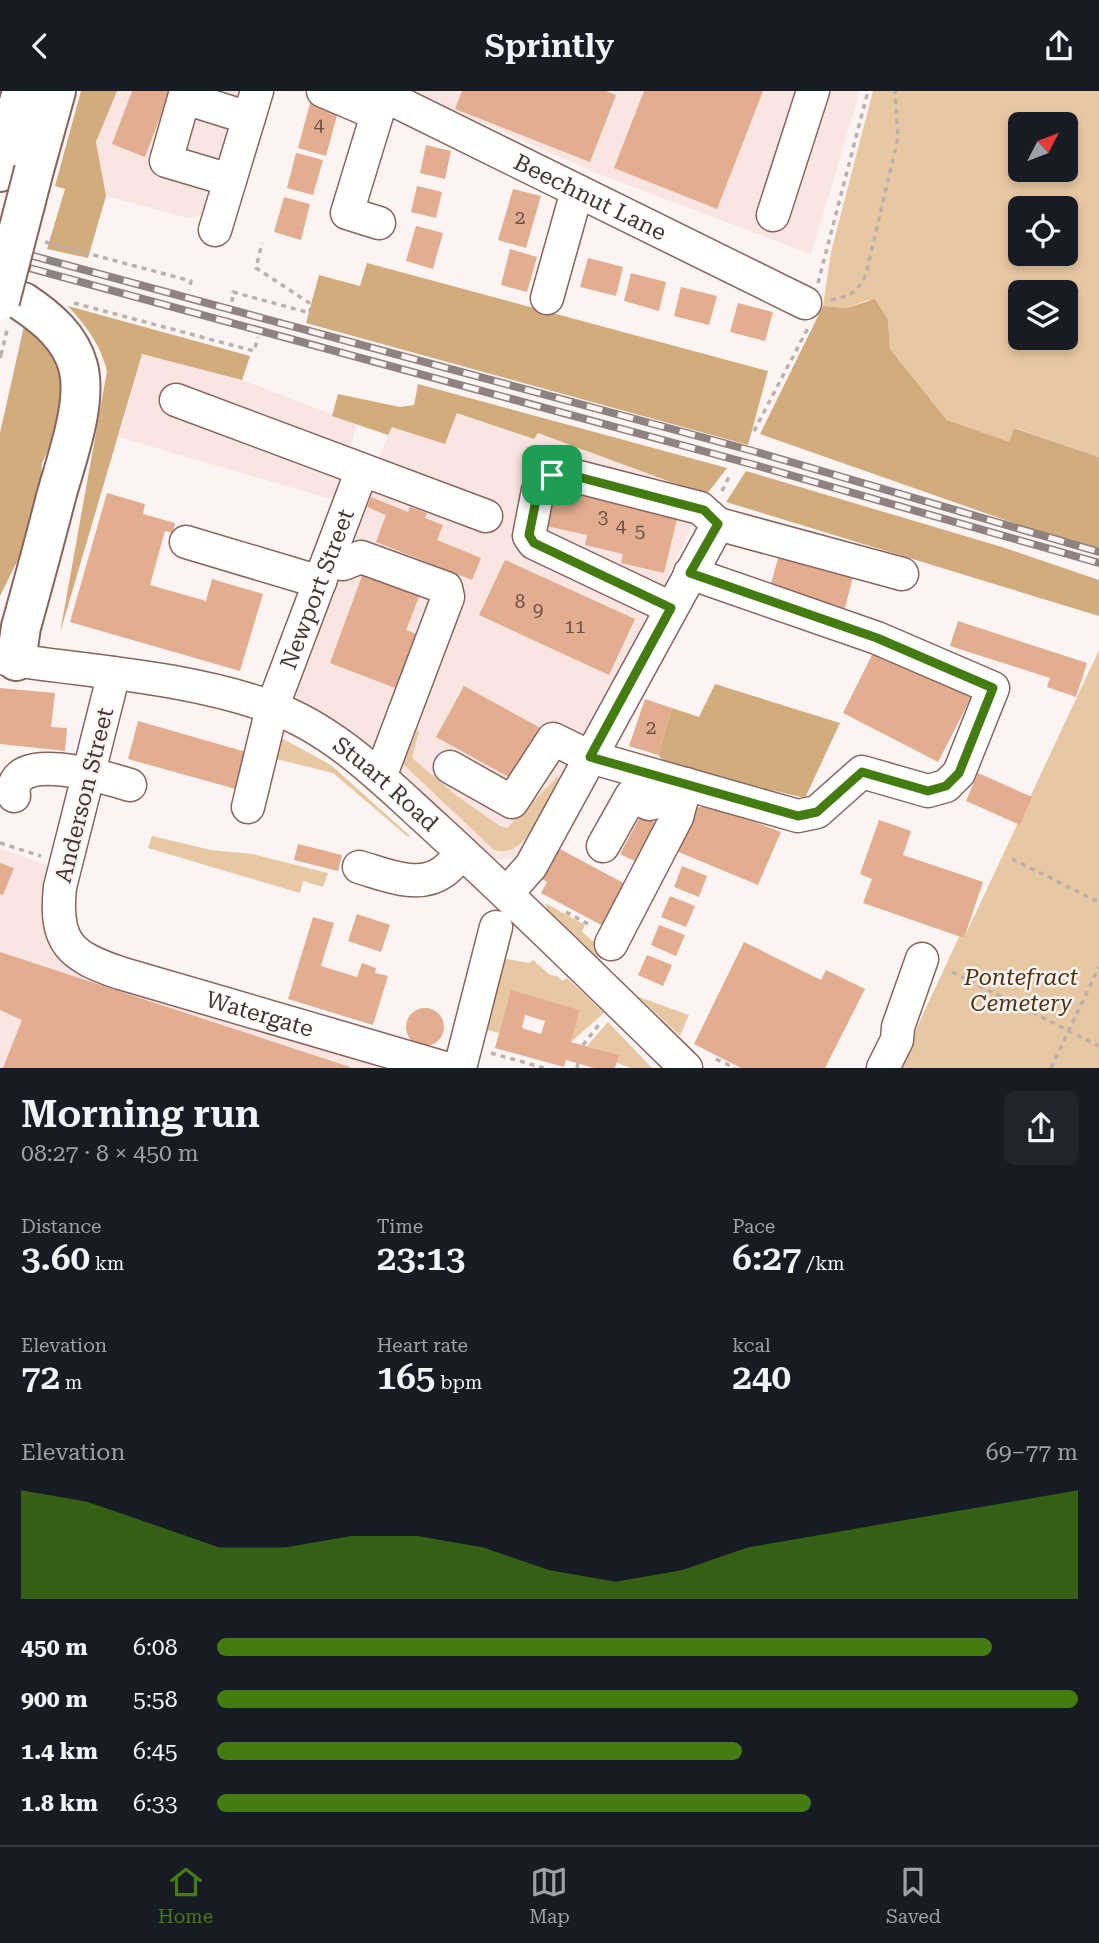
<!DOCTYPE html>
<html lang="en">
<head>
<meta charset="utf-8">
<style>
  body { margin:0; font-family:"Roboto Serif",serif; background:#20242c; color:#f1f3f6; height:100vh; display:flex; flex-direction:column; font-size:26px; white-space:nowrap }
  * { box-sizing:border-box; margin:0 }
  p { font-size:23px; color:#9ea1a6 }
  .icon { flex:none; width:38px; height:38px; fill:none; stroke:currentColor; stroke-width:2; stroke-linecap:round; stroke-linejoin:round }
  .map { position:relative; height:977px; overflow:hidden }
  .drawer { display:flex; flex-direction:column; background:#171b24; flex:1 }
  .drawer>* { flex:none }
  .needle { width:46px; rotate:48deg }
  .buttons { position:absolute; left:1008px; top:21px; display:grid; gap:14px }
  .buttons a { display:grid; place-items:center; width:70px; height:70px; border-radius:10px; background:#171b24; box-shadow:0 4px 10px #0003; font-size:35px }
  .pin { position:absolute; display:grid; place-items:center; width:60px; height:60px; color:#fff; margin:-30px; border-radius:14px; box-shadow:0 4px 10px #0006 }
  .round { display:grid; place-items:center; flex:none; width:74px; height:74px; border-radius:10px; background:#20242c }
  .headline { display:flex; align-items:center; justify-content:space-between; height:119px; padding:0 21px }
  h1 { font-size:38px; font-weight:600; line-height:52px }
  .figures { display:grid; grid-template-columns:repeat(3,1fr); gap:10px; height:119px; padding:7px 21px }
  .figures div { display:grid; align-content:center }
  .figures b { font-size:35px; font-weight:600 }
  .figures small { font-size:19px; font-weight:400 }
  .figures p { font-size:19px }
  .chart { height:196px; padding:14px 21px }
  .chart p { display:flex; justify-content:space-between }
  .chart svg { width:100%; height:126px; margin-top:7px; fill:#447c11; opacity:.7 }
  ul { padding:0 21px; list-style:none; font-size:23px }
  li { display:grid; grid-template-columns:112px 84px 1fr; align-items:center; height:52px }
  li i { height:18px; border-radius:9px; background:#447c11 }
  header { display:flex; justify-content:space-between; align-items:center; height:91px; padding:0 21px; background:#171b24; font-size:32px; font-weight:600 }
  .tabs { display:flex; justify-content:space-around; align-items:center; height:98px; border-top:2px solid #363941; background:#171b24; font-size:19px; color:#9ea1a6 }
  .tabs a { display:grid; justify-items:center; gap:4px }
  .tabs .active { color:#447c11 }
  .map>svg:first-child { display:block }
  .built { fill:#f9e5e1 }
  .green { fill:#e8c8a3; fill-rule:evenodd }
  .forest { fill:#d3ac7e }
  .building { fill:#e3ad8f; fill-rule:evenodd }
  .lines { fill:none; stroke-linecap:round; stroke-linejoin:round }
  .minor-casing { stroke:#88645f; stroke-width:35 }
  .major-casing { stroke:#88645f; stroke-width:42 }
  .path { stroke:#bcb1af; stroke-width:3.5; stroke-dasharray:5 5; stroke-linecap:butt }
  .minor { stroke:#fff; stroke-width:32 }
  .major { stroke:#fff; stroke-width:38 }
  .rail-casing { stroke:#8f8280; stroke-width:8 }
  .rail { stroke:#fcf4f2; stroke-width:5; stroke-dasharray:16; stroke-linecap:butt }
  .major-bridge-casing { stroke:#88645f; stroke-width:42; stroke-linecap:butt }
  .path-bridge { stroke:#bcb1af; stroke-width:3.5; stroke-dasharray:5 5; stroke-linecap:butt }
  .major-bridge { stroke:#fff; stroke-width:38 }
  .route-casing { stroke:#fff; stroke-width:14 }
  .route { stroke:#447c11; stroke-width:9 }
  .labels { text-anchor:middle; stroke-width:5; stroke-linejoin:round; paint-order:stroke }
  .number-label { font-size:19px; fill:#6c5249 }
  .street-label { font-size:23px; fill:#443432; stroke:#fcf4f2 }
  .park-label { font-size:23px; font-style:italic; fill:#4e340f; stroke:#fcf4f2 }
</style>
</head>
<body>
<header><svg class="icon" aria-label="back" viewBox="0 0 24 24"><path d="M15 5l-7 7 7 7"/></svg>Sprintly<svg class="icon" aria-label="share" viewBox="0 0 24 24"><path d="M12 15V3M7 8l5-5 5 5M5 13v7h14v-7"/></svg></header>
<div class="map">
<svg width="1099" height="977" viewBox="0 0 1099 977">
  <rect width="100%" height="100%" fill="#fcf4f2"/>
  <path class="built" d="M117,0H244L206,120L198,125L188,127L106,105L96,51Z
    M410,0H860L811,163L596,82Z
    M142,263L242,289L357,333L334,409L119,346Z
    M456,321L534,348L537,341L706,404L666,490L611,597L522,761L511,768H489L287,614L391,336Z
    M0,757L51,776L47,838L51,856L59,868L391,977H0Z"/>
  <path class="green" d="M873,0H1099V366L1015,337L1009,352L947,329L890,258L888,229L868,209L846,217L823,215L831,161ZM1020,33H1066V79H1020ZM1020,117H1066V163H1020ZM1020,201H1066V247H1020Z
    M1099,559V977H898L959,846L964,847Z
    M417,639L419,640L412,667L457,705L500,735L507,737L557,686L559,687C546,711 527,770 494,759L403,673Z
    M274,643L331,674L410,745L408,746L333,682L268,666Z
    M152,745L211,759L252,763L328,782L323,796L303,790L300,802L148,757Z
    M545,812L585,834L582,841L603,858L598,867L547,818Z
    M507,868L529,872L533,869L550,884L557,885L562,890L567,887L604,922L571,951L580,919L512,900L499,942L484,938L502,869Z
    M639,906L689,924L680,945Z
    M608,931L652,977H631L617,972L618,964L587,955Z"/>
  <path class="forest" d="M81,0H117L96,51L106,105L88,167L47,158L65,98L55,95Z
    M367,172L768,280L748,354L306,232L319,184L360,195Z
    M875,208L888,229L890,258L947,329L1009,351L1014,337L1099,366V462L760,343L823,215L846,217Z
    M68,215L250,265L242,289L142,263L60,542L107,280C100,253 87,236 68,215Z
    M24,235L50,241L67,269L61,333L42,372L39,426L0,505V342Z
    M418,293L727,377L706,404L538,342L534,348L457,322L445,353L392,336L388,344L332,325L338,303L400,316L414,314Z
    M746,380L1002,456L1099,489V525L726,411Z
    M715,593L840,632L805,707L668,674L658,664L672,617L699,626Z"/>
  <path class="building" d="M132,0H170L145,66L112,53Z
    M462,0H606L616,4L590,71L455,18Z
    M644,0H763L717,118L614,77Z
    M312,5L340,13L326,65L298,57Z
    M426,54L451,60L445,88L420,82Z
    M296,62L323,69L313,104L287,97Z
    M417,95L442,101L436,127L411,121Z
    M513,98L541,105L526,157L498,149Z
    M284,106L310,113L301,149L274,141Z
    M416,135L443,142L433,178L406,170Z
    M510,158L537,166L527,201L501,194Z
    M588,167L623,176L616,205L580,196Z
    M631,182L666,191L659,220L624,210Z
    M681,196L717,205L709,234L674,225Z
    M738,212L773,221L765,250L730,241Z
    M556,391L679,420L664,482L621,472L623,463L585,454L587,444L546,435Z
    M107,402L145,413L143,423L175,432L173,442L165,440L150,494L206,510L212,488L263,503L240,580L70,531Z
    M371,406L408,421L410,416L427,422L425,427L443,434L437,449L481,467L472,489L376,451L386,424L367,416Z
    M781,457L855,478L845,517L770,496Z
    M505,469L635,528L609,584L479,524Z
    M366,474L423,496L406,539L424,546L403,600L330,572Z
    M958,530L1087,572L1076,606L1047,596L1050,587L950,555Z
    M876,556L972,605L938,671L843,622Z
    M464,595L544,639L516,690L436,646Z
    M0,597L55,602L51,636L67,637L65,660L0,653Z
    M645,608L672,617L658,664L629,655Z
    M138,630L253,663L243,700L128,668Z
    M978,682L1032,706L1020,734L966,710Z
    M703,716L723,719L781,741L758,794L669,757L685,717Z
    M641,724L660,734L639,772L620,763Z
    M879,729L911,740L903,764L983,791L964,847L863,812L872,788L860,783Z
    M298,753L342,764L338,780L294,769Z
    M558,757L629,795L607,837L541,802L547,791L542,788Z
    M0,772L14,777L3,804L0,803Z
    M682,775L707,785L699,806L674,796Z
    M670,805L695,815L686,836L661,826Z
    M357,823L390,834L381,861L348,850Z
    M313,826L334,832L321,875L357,886L362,872L376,877L375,882L388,885L373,934L288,908Z
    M659,834L685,844L676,865L651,854Z
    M744,851L821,889L826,879L865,898L825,977H741L694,953Z
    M0,861L350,976V977H3L22,929L0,919Z
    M647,864L672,874L663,895L638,884Z
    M511,899L580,919L571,951L619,964L615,977H594L566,969L564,976L495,957ZM525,924L545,930L541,943L522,937Z
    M406 936a19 19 0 1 1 38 0a19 19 0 1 1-38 0Z"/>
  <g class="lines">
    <g class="minor-casing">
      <g id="minor">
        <path d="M186,0L166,70L230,89"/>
        <path d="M323,0L377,23"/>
        <path id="s1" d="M375,0L805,212"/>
        <path d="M185,7L249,27"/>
        <path d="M773,124L813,0"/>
        <path d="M379,132L347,122L383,4"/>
        <path d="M215,139L257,0"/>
        <path d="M547,207L577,100"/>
        <path d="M176,309L486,425"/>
        <path d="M186,451L320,491"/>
        <path d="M328,469L343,473L361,466L446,497L448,506L380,686"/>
        <path d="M671,517L534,452L529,445L538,399L552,384L567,383L700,417L718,433L902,483"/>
        <path id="s2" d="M0,567C91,581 184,585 271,616C337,640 386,692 437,738C522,816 604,897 686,977"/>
        <path id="s3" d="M114,582L60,796C54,852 70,865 120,882L445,977"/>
        <path d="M450,676L512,711L553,648L590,666L798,725L817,721L862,681L928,700L946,695L959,682L993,597L877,547L690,482"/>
        <path d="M14,705C7,656 107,687 130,694"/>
        <path id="s4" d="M248,716L272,617L362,379"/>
        <path d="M603,755L631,705L649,713L683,704"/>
        <path d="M359,776C384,783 418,799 443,781C450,776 457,768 463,762"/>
        <path d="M507,802L531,775L718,433"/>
        <path d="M611,853L677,726L686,693"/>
        <path d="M460,977L496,836"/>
        <path d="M883,977L897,949L898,936L922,868"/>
      </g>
    </g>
    <g class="major-casing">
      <path id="major" d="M34,79L56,0
        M0,81L22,0
        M16,570L21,536C33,493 45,449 56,406C66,369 88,312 78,275C70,246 47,227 23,211"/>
    </g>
    <path class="path" d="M45,151L191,190L189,199
      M818,192L868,0
      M831,209C852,204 856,203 866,183L898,47L895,0
      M232,211L233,201L310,222L311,213L256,177L262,152
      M74,212L254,260L258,246
      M0,267L1,264
      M754,340L808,237
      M722,400L731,382
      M0,752L41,765
      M1012,768L1099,811
      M566,821L590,834
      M952,881L1099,955
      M583,954L601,931
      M491,962L544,977
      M716,968L735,977
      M577,977L578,972
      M1051,977L1099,876"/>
    <use href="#minor" class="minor"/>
    <use href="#major" class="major"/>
    <g class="rail-casing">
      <path id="rail" d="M0,156L753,360L1099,461
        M0,169L751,373L1099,472"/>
    </g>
    <use href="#rail" class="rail"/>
    <g class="major-bridge-casing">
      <path id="major-bridge" d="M0,210L34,79"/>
    </g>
    <path class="path-bridge" d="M1,264L7,239"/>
    <use href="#major-bridge" class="major-bridge"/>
  </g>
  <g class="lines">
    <g class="route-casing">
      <path id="route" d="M567,383L704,419L718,433L690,482L877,547L993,597L959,682L946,695L928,700L862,681L817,721L798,725L590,666L671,517L534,452L529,444L538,399L552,384Z"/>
    </g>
    <use href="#route" class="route"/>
  </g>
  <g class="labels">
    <g class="number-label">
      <text x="319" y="40">4</text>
      <text x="520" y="133">2</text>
      <text x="603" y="432">3</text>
      <text x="621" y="441">4</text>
      <text x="640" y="446">5</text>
      <text x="520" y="517">8</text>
      <text x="538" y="525">9</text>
      <text x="575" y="542">11</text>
      <text x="651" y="643">2</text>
    </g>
    <g class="street-label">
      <text dy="8" stroke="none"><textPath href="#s1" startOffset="240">Beechnut Lane</textPath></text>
      <text dy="8" stroke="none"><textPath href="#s4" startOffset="229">Newport Street</textPath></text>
      <text dy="8" stroke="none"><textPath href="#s2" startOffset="415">Stuart Road</textPath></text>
      <text transform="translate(84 704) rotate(-76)" y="8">Anderson Street</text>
      <text dy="8" stroke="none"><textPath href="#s3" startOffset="485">Watergate</textPath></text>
    </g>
    <g class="park-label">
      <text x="1021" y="894">Pontefract<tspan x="1021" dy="26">Cemetery</tspan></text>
    </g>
  </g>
</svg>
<div class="buttons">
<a><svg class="needle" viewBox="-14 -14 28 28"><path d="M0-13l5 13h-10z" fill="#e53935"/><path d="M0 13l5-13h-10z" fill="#9ea1a6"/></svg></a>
<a><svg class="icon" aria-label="locate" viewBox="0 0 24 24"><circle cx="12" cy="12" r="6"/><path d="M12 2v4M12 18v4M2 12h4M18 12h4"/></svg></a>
<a><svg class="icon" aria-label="layers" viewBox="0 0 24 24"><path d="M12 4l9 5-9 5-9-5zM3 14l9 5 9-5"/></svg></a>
</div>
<div class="pin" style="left:552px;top:384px;background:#1e9e55"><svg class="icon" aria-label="arrive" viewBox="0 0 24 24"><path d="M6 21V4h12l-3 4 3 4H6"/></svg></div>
</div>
<section class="drawer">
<div class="headline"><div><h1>Morning run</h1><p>08:27 · 8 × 450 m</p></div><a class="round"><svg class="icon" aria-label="share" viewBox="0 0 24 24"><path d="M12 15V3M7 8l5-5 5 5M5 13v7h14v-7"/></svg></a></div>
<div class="figures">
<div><p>Distance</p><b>3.60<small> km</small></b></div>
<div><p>Time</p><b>23:13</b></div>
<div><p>Pace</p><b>6:27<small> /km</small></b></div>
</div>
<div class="figures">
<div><p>Elevation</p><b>72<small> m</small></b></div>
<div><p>Heart rate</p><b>165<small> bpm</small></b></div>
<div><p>kcal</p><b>240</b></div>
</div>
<div class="chart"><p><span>Elevation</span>69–77 m</p>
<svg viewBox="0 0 160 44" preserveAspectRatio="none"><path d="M0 44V6L10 10L20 18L30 26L40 26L50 22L60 22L70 26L80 34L90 38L100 34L110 26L120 22L130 18L140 14L150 10L160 6V44z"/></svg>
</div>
<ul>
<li><b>450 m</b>6:08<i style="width:90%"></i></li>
<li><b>900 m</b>5:58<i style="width:100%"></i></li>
<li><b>1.4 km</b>6:45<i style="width:61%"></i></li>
<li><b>1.8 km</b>6:33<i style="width:69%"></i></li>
</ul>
</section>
<nav class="tabs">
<a class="active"><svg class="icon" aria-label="home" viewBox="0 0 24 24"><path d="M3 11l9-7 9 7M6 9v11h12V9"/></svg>Home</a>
<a><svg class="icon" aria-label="map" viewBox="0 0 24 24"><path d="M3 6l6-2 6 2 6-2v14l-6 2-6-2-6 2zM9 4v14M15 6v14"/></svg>Map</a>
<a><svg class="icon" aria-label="saved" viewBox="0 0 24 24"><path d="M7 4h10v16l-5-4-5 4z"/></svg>Saved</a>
</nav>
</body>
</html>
